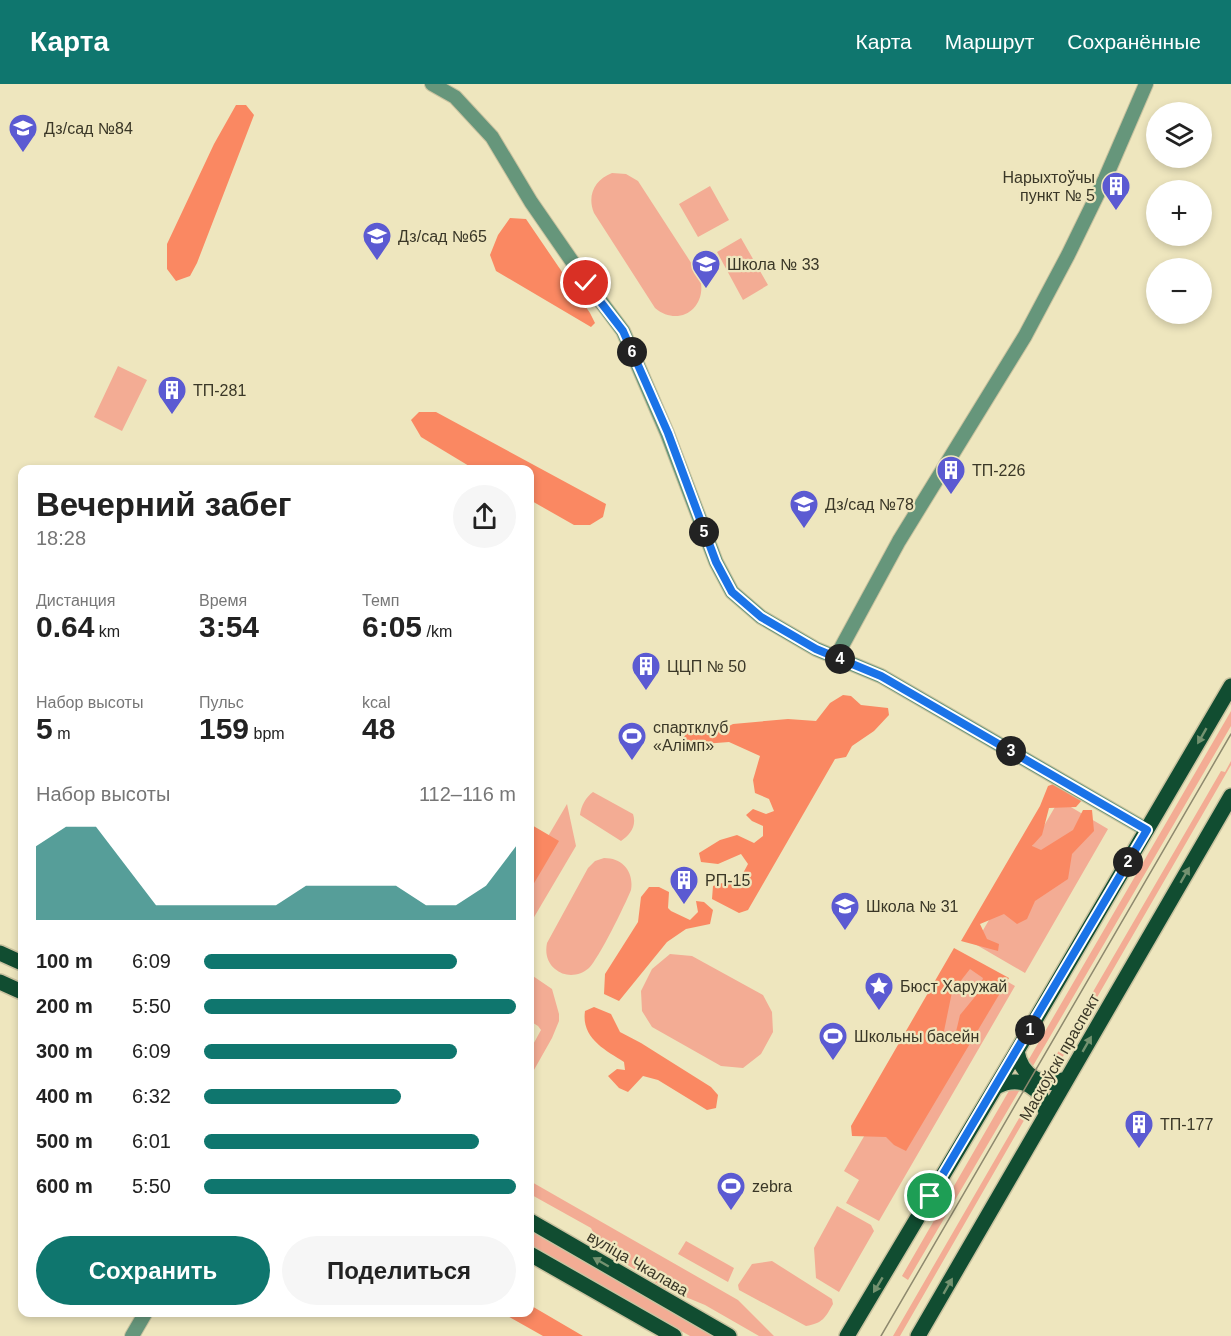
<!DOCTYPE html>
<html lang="ru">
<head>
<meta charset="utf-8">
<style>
  body { margin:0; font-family:Helvetica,sans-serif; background:#f6f6f6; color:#222; height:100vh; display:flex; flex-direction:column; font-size:22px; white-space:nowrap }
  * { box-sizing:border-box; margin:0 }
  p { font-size:20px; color:#767676 }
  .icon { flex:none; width:33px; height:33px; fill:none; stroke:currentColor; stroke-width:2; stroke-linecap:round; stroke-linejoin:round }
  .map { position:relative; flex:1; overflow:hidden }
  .details { position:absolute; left:18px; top:381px; width:516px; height:852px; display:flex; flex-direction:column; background:#fff; border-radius:12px; box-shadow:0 3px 9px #0003 }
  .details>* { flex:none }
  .fabs { position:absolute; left:1146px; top:18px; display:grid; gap:12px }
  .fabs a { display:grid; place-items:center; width:66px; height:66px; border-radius:50%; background:#fff; box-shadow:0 3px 9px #0003; font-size:30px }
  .pin { position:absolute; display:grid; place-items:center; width:51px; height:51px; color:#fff; margin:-26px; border:3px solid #fff; border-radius:50%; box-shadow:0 2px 6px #0007 }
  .km { position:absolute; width:30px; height:30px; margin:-15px; border-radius:50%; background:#222; color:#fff; font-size:16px; line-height:30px; text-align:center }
  .round { display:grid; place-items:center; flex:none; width:63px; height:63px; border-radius:32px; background:#f6f6f6 }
  .overview { display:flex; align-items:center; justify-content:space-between; height:102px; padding:0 18px }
  h1 { font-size:33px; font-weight:700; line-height:45px }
  .metrics { display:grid; grid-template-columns:repeat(3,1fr); gap:9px; height:102px; padding:6px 18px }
  .metrics div { display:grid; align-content:center }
  .metrics b { font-size:30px; font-weight:700 }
  .metrics small { font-size:16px; font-weight:400 }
  .metrics p { font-size:16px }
  .chart { height:168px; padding:12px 18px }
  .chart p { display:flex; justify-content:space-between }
  .chart svg { width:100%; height:108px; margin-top:6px; fill:#0f766e; opacity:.7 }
  .cta { display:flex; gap:12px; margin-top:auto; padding:12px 18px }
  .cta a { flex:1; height:69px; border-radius:36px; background:#0f766e; color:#fff; font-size:24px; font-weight:700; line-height:69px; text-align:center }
  .cta a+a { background:#f6f6f6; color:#222 }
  ul { padding:0 18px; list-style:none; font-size:20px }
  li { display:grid; grid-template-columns:96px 72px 1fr; align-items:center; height:45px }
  li i { height:15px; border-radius:8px; background:#0f766e }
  header { display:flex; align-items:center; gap:36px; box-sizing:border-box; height:84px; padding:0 30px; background:#0f766e; color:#fff }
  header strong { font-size:28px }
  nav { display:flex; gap:33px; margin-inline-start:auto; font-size:21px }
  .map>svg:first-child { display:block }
  .green { fill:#f3ac94 }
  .forest { fill:#fa8862; fill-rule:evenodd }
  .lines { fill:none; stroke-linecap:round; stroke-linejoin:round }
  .minor-casing { stroke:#cac3a0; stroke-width:16 }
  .major-casing { stroke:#cac3a0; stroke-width:18 }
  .minor { stroke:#66967b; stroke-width:14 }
  .major { stroke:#114d31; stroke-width:15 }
  .tram { stroke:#8e896e; stroke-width:1.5 }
  .oneway { fill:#749270 }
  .route-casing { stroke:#fff; stroke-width:12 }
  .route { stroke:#1a73e8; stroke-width:8 }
  .labels { text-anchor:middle; stroke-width:4.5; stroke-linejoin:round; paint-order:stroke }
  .poi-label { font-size:16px; fill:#3a3727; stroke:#eee6be; text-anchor:start }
  .street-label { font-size:16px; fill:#3a3727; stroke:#eee6be }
</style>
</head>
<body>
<header>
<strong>Карта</strong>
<nav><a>Карта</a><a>Маршрут</a><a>Сохранённые</a></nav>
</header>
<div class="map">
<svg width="1231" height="1252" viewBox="0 0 1231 1252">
  <rect width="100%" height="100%" fill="#eee6be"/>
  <path class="green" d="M612,89L626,90L638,97L699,191C710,222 680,245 655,224L594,129C587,112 594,96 612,89Z
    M710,102L729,136L698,153L679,120Z
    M741,154L768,201L743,216L717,168Z
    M118,282L147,296L122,347L94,333Z
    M1231,627V642L1030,987L1027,981L1029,975Z
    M1231,677V681L1054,988L1049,993L1043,994L1221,687L1225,688Z
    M593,708L633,730C637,742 630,751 621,757L580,731C581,722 586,713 593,708Z
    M1059,716L1108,745L1025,889L975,860Z
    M567,720L576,762L530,840V783Z
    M604,774C623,774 634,788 631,806C625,821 599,874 589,884C579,893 564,893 555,885C547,878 545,869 547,859L588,784L595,777Z
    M670,870L692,872L763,911L772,928L773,948L761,970L743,984L721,982L652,943L642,927L641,907L652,885Z
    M967,874L1015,902L879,1137L846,1119L859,1096L844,1087Z
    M530,890L552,905L559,930V937L552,954L530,993V980L533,975L530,973V966L541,946L538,942L530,937Z
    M1022,1002L908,1196L902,1192L1010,1005Z
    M1033,1010L1034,1019L900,1252H893Z
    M530,1097L738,1216L774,1252H759L705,1221L664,1204L601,1164L591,1144L530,1110Z
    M837,1122L871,1141L874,1147L839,1208L816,1194L814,1164Z
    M530,1143L719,1252H690L530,1161Z
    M686,1157L734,1184L728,1198L678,1170Z
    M772,1177L832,1215L833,1220C825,1234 823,1239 806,1242L739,1206L738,1201L752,1180Z"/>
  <path class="forest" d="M236,21H246L254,31L197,179L190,192L176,197L167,185V160L214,60Z
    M510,134L526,135L590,229L595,239L591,243L496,187L490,171L498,151Z
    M419,328H436L606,420L603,433L590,441H574L530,416V386L474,385L421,353L411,336Z
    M843,611L851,612L861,621L888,624L889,631L874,647L852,662L846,673L835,675L748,826L739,829L712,815L713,802L741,793L748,780L741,770L718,780L701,778L699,769L720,756L737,751L754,759L763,752V742L752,737L746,731L753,725L766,730L774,727L769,715L755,709L753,696L760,672L729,658L690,661L683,654L689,647L717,648L733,640L788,635L816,637L830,619Z
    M1056,699L1083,715L1076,723L1049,724L1042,751L1032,762L1041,766L1073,746L1083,726H1092L1094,747L1072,770L1068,795L1035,817L1027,835L1017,840L1004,830L980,840L987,855L999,860L998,867L961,857L1040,722L1048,702Z
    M530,740L559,757L530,806Z
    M649,803H659L669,808L668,824L671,827L690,836L698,828L696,817L704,818L713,826L710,840L686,845L667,858L619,917L604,910L605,890L638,838L641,813Z
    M954,864L1009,894L906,1067L894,1061L886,1053L852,1052L851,1042ZM970,885L983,894L978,909L960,931L955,952H943L952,908Z
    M594,923L611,930L620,948L641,959L711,1003L718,1011L716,1024L707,1026L658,996L643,992L628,1008L619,1004L608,992L617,985L625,986L624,978C605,966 581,954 585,927Z
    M530,1221L583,1252H543L502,1229L530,1228Z"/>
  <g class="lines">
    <g class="minor-casing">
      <path id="minor" d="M432,0L455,13L492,53L531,118L587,199L623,247L667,349L716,478L732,508L761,533L816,565L881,592L1147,746
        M836,573L899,457L1025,252L1068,171L1105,95L1146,0
        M132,1252L146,1228"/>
    </g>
    <g class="major-casing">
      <path id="major" d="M0,869L22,879
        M0,898L22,908
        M1017,967C1021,992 1043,1005 1066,995
        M996,1003C1020,990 1044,1003 1046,1030
        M530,1137L729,1252
        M530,1170L674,1252
        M847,1252L1017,967L1231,602
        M918,1252L1231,712"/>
    </g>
    <use href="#minor" class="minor"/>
    <use href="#major" class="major"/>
    <path class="tram" d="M881,1252L1231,650"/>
  </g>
  <defs><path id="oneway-solid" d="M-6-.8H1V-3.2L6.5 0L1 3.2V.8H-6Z" transform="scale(1.5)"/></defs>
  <g class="oneway">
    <use href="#oneway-solid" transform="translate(1202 652) rotate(120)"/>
    <use href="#oneway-solid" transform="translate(1185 791) rotate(-60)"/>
    <use href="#oneway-solid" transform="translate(1087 960) rotate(-60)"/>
    <use href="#oneway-solid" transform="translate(601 1178) rotate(-150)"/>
    <use href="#oneway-solid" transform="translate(878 1201) rotate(121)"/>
    <use href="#oneway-solid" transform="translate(948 1202) rotate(-60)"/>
  </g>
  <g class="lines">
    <g class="route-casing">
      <path id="route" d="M586,199L623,247L668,349L716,478L732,508L761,533L816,565L881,592L1147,746L930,1112"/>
    </g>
    <use href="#route" class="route"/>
  </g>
  <defs>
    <g id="school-pin" transform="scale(1.5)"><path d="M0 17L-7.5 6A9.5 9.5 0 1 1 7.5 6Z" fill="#5b5ad2" stroke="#eee6be"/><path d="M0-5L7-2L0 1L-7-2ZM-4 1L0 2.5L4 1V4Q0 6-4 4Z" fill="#fff"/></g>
    <g id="building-pin" transform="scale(1.5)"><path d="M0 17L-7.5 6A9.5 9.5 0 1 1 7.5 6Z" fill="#5b5ad2" stroke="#eee6be"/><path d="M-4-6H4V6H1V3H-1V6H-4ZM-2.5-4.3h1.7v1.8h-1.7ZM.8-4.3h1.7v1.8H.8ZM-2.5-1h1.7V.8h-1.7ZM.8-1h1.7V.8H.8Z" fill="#fff"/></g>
    <g id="stadium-pin" transform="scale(1.5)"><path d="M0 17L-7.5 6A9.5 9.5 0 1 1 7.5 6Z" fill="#5b5ad2" stroke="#eee6be"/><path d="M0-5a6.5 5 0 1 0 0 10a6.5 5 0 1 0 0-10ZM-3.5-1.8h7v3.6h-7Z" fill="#fff"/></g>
    <g id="sight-pin" transform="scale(1.5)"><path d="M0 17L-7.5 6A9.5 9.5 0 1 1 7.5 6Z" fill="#5b5ad2" stroke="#eee6be"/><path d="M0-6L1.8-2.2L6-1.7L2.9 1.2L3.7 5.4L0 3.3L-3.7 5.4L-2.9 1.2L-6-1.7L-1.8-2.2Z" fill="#fff"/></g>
  </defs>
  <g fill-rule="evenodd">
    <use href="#school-pin" x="23" y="44"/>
    <use href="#building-pin" x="1116" y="102"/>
    <use href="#school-pin" x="377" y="152"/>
    <use href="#school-pin" x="706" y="180"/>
    <use href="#building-pin" x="172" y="306"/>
    <use href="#building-pin" x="951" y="386"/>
    <use href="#school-pin" x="804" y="420"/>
    <use href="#building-pin" x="646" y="582"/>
    <use href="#stadium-pin" x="632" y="652"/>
    <use href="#building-pin" x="684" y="796"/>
    <use href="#school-pin" x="845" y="822"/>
    <use href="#sight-pin" x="879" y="902"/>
    <use href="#stadium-pin" x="833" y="952"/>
    <use href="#building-pin" x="1139" y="1040"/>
    <use href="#stadium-pin" x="731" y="1102"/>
  </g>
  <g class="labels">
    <g class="poi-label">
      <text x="44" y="50">Дз/сад №84</text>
      <text x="1095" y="99" text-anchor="end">Нарыхтоўчы<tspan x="1095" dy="18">пункт № 5</tspan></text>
      <text x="398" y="158">Дз/сад №65</text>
      <text x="727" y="186">Школа № 33</text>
      <text x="193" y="312">ТП-281</text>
      <text x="972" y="392">ТП-226</text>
      <text x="825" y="426">Дз/сад №78</text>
      <text x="667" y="588">ЦЦП № 50</text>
      <text x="653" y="649">спартклуб<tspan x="653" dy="18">«Алімп»</tspan></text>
      <text x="705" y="802">РП-15</text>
      <text x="866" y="828">Школа № 31</text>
      <text x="900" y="908">Бюст Харужай</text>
      <text x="854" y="958">Школьны басейн</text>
      <text x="1160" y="1046">ТП-177</text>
      <text x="752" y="1108">zebra</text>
    </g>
    <g class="street-label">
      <text transform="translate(1059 973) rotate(-60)" y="6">Маскоўскі праспект</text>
      <text transform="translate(638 1179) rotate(30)" y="6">вуліца Чкалава</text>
    </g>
  </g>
</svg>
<div class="fabs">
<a><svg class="icon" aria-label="layers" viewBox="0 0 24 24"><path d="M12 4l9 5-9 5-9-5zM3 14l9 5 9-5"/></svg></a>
<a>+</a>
<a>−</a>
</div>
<div class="pin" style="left:930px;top:1112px;background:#1e9e55"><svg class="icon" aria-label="arrive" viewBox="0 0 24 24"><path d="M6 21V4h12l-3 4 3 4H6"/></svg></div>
<div class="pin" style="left:586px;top:199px;background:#d93025"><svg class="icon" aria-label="check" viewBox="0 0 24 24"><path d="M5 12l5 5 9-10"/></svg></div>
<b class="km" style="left:1030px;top:946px">1</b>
<b class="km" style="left:1128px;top:778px">2</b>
<b class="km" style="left:1011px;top:667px">3</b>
<b class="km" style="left:840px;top:575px">4</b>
<b class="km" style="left:704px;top:448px">5</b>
<b class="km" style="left:632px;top:268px">6</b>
<section class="details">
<div class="overview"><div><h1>Вечерний забег</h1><p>18:28</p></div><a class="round"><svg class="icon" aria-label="share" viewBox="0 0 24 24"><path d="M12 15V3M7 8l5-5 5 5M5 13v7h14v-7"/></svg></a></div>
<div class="metrics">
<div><p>Дистанция</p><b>0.64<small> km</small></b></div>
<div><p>Время</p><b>3:54</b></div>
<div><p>Темп</p><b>6:05<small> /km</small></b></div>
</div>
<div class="metrics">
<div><p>Набор высоты</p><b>5<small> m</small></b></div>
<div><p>Пульс</p><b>159<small> bpm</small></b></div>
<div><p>kcal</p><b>48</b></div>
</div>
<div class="chart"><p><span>Набор высоты</span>112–116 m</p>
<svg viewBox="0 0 160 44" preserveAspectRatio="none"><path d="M0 44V14L10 6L20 6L30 22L40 38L50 38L60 38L70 38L80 38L90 30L100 30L110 30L120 30L130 38L140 38L150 30L160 14V44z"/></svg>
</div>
<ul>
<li><b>100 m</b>6:09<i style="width:81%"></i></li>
<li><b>200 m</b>5:50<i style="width:100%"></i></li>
<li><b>300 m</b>6:09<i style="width:81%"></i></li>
<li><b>400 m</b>6:32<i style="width:63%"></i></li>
<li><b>500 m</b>6:01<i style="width:88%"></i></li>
<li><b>600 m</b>5:50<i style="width:100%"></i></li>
</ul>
<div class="cta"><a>Сохранить</a><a>Поделиться</a></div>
</section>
</div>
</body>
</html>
